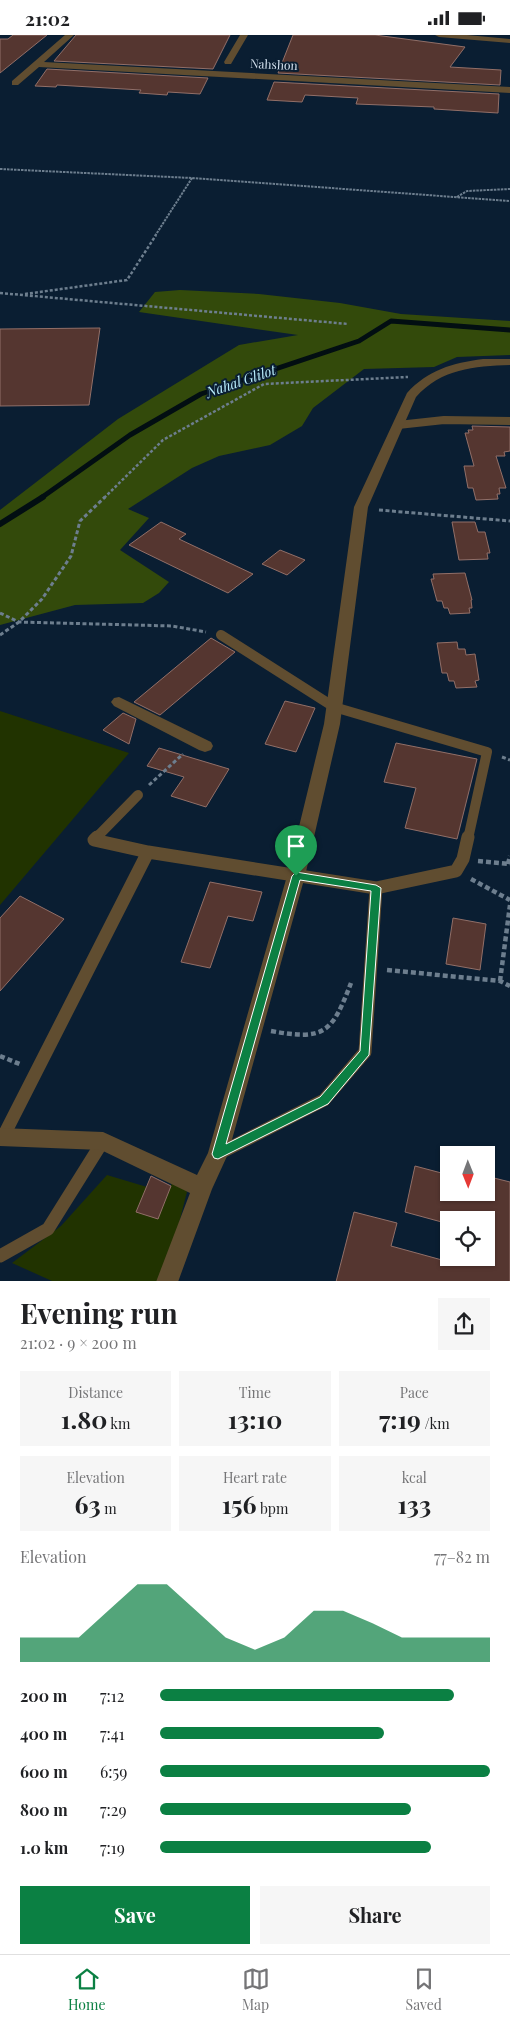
<!DOCTYPE html>
<html lang="en">
<head>
<meta charset="utf-8">
<style>
  body { margin:0; font-family:"Playfair Display",serif; background:#f6f6f6; color:#202124; height:100vh; display:flex; flex-direction:column; font-size:19px; white-space:nowrap }
  * { box-sizing:border-box; margin:0 }
  p { font-size:16px; color:#757577 }
  .icon { flex:none; width:28px; height:28px; fill:none; stroke:currentColor; stroke-width:2; stroke-linecap:round; stroke-linejoin:round }
  .map { position:relative; height:1246px; overflow:hidden }
  .details { display:flex; flex-direction:column; background:#fff; flex:1 }
  .details>* { flex:none }
  .needle { width:32px; rotate:179deg }
  .fabs { position:absolute; left:440px; top:1111px; display:grid; gap:10px }
  .fabs a { display:grid; place-items:center; width:55px; height:55px; border-radius:0px; background:#fff; box-shadow:0 1px 4px #0004; font-size:25px }
  .pin { position:absolute; display:grid; place-items:center; width:42px; height:42px; color:#fff; margin:-51px -21px; border-radius:50% 50% 50% 0; rotate:-45deg; box-shadow:0 0 5px #0007 }
  .pin .icon { rotate:45deg }
  .round { display:grid; place-items:center; flex:none; width:52px; height:52px; border-radius:0px; background:#f6f6f6 }
  .head { display:flex; align-items:center; justify-content:space-between; height:85px; padding:0 20px }
  h1 { font-size:28px; font-weight:700; line-height:38px }
  .metrics { display:grid; grid-template-columns:repeat(3,1fr); gap:8px; height:85px; padding:5px 20px }
  .metrics div { display:grid; align-content:center; border-radius:0px; background:#f6f6f6; text-align:center }
  .metrics b { font-size:25px; font-weight:700 }
  .metrics small { font-size:14px; font-weight:400 }
  .metrics p { font-size:14px }
  .chart { height:140px; padding:10px 20px }
  .chart p { display:flex; justify-content:space-between }
  .chart svg { width:100%; height:90px; margin-top:5px; fill:#0b8043; opacity:.7 }
  .button { display:flex; gap:10px; margin-top:auto; padding:10px 20px }
  .button a { flex:1; height:58px; border-radius:0px; background:#0b8043; color:#fff; font-size:20px; font-weight:700; line-height:58px; text-align:center }
  .button a+a { background:#f6f6f6; color:#202124 }
  ul { padding:0 20px; list-style:none; font-size:16px }
  li { display:grid; grid-template-columns:80px 60px 1fr; align-items:center; height:38px }
  li i { height:12px; border-radius:6px; background:#0b8043 }
  .status { display:flex; justify-content:space-between; align-items:center; height:35px; padding:0 25px; background:#fff; direction:ltr }
  .status svg { height:14px; fill:currentColor }
  .dock { display:flex; justify-content:space-around; align-items:center; height:70px; border-top:1px solid #e0e0e0; background:#fff; font-size:14px; color:#757577 }
  .dock a { display:grid; justify-items:center; gap:2px }
  .dock .current { color:#0b8043 }
  .map>svg:first-child { display:block }
  .green { fill:#213300 }
  .forest { fill:#334a0b }
  .lines { fill:none; stroke-linecap:round; stroke-linejoin:round }
  .stream-far1 { stroke:#020e12; stroke-width:5 }
  .stream { stroke:#020e12; stroke-width:6 }
  .building { fill:#553630; stroke:#916f68 }
  .path-far3 { stroke:#6d7e8e; stroke-width:2; stroke-dasharray:2.5 1; stroke-linecap:butt }
  .path-far2 { stroke:#6d7e8e; stroke-width:2.5; stroke-dasharray:3 2; stroke-linecap:butt }
  .path-far1 { stroke:#6d7e8e; stroke-width:3; stroke-dasharray:4 2.5; stroke-linecap:butt }
  .path { stroke:#6d7e8e; stroke-width:4.5; stroke-dasharray:5 3; stroke-linecap:butt }
  .service-far2 { stroke:#604d30; stroke-width:8 }
  .service-far1 { stroke:#604d30; stroke-width:10 }
  .service { stroke:#604d30; stroke-width:13 }
  .minor { fill:#604d30; fill-rule:evenodd }
  .route { fill:#0b8043; stroke:#fff; fill-rule:evenodd }
  .labels { text-anchor:middle; stroke-width:4; stroke-linejoin:round; paint-order:stroke }
  .far-street-label { font-size:12px; fill:#d6e3f0; stroke:#0a1e32 }
  .far-water-label { font-size:14px; font-style:italic; fill:#b8ecfb; stroke:#0a1e32 }
</style>
</head>
<body>
<div class="status"><b>21:02</b><svg viewBox="0 0 49 12"><path d="M0 12V9h3v3zM5 12V6h3v6zM10 12V3h3v9zM15 12V0h3v12zM26 1h20v11H26zM47 4h2v5h-2z"/></svg></div>
<div class="map">
<svg width="510" height="1247" viewBox="0 0 510 1247">
  <rect width="100%" height="100%" fill="#0a1e32"/>
  <path class="green" d="M0,676L129,718L0,870Z
    M107,1140L147,1152L158,1183L174,1143L187,1157L164,1246H52L12,1228L61,1191Z"/>
  <path class="forest" d="M180,255L259,259L340,268L401,279L510,286V320L457,322L434,332L364,334L313,373L302,391L270,410L219,421L192,433L128,474L149,483L120,515L169,547L159,558L143,568L75,570L0,590V475L118,384L239,310L298,300L139,277L155,257Z"/>
  <g class="lines">
    <path class="stream-far1" d="M41,463L130,400L201,359L359,306L391,286L510,295"/>
    <path class="stream" d="M0,489L43,462"/>
  </g>
  <path class="building" d="M13,0H47L0,38V4H8Z
    M76,0H230L213,34L54,26Z
    M293,0H375L465,12L450,32L501,35L500,50L278,38Z
    M47,34L208,43L200,59L168,57L167,60L139,58L141,55L57,50L56,52L35,51Z
    M274,47L499,59L498,78L434,74V72L356,69L358,63L305,60L302,67L267,65Z
    M100,293L89,370L0,371V294Z
    M472,391L510,392V416L504,417L505,421H496L506,453H499L500,459H497L498,464L476,465L473,453H468L464,431H474L465,398H469L468,395H473Z
    M161,487L186,499L179,504L253,539L228,558L129,510Z
    M452,487H475L478,497H485L490,518H487L488,524L459,525Z
    M280,515L305,525L287,540L262,529Z
    M465,538L472,565H471L472,573H469L470,578L450,579L448,573H444L442,566H437L431,544H434L433,539Z
    M211,603L235,617L160,680L134,667Z
    M457,607L458,614H465L466,620L475,619L479,645L475,646L477,652L456,653L454,646H449L447,638H442L437,608Z
    M285,666L315,673L296,717L265,709Z
    M123,678L136,684L129,709L103,695Z
    M396,708L477,724L457,804L405,793L416,753L384,747Z
    M159,713L229,734L206,772L171,761L184,742L147,731Z
    M210,847L262,857L253,886L228,881L210,933L181,927Z
    M20,861L64,884L0,956V883Z
    M453,883L486,889L480,935L446,929Z
    M415,1131L449,1140V1158H486V1141L510,1147V1247H336L354,1177L397,1188L391,1211L442,1225L443,1222H486V1185H449V1189L405,1177Z
    M151,1141L171,1151L158,1184L136,1177Z"/>
  <g class="lines">
    <path class="path-far3" d="M0,134L192,143L510,166
      M457,162L467,156L510,154
      M155,201L192,143"/>
    <path class="path-far2" d="M0,258L348,289
      M25,259L127,245L156,200
      M104,463L163,405L264,349L408,342"/>
    <path class="path-far1" d="M379,475L510,486
      M0,578L19,587L172,591L206,597
      M0,600L19,587L42,564L71,521L80,486L105,462
      M502,722L510,725
      M149,750L183,719"/>
    <path class="path" d="M478,826L510,829
      M508,829L510,821
      M471,844L510,865
      M387,935L500,946L510,951
      M500,946L510,870
      M271,996C326,1006 332,997 351,948
      M0,1021L22,1030"/>
    <path class="service-far2" d="M398,390L444,385L510,386"/>
    <path class="service-far1" d="M221,600L334,672L487,717L468,804
      M95,804L138,760"/>
    <path class="service" d="M97,802L94,805L148,817
      M3,1102L148,817L376,853L456,836L463,824L468,802
      M218,1119L324,1065L365,1017L376,853
      M0,1221L48,1194L103,1106"/>
    <path class="minor" d="M65,0H74L44,27L510,52V58L39,32L18,50H12V46Z
      M240,0H248L231,29H225L224,27Z
      M435,0H467L510,4V8L439,2Z
      M483,324H510V330C474,331 441,334 416,362L368,472L340,689L305,841L228,1119L212,1154L178,1247H156L190,1158L101,1115L0,1111V1093L103,1097L197,1140L208,1118L287,841L324,689L354,472L407,358C428,335 452,328 483,324Z
      M119,662L211,707L213,711L211,715L205,717L199,715L114,671L111,667L114,663Z"/>
  </g>
  <path class="route" d="M296,837L376,850L381,853L369,1020L328,1069L218,1124L214,1123L212,1119L292,841ZM300,845L371,856L360,1016L320,1062L226,1109Z"/>
  <g class="labels">
    <g class="far-street-label">
      <text transform="translate(274 30) rotate(3)" y="4">Nahshon</text>
    </g>
    <g class="far-water-label">
      <text transform="translate(241 346) rotate(-19)" y="5">Nahal Glilot</text>
    </g>
  </g>
</svg>
<div class="fabs">
<a><svg class="needle" viewBox="-14 -14 28 28"><path d="M0-13l5 13h-10z" fill="#e53935"/><path d="M0 13l5-13h-10z" fill="#757577"/></svg></a>
<a><svg class="icon" aria-label="locate" viewBox="0 0 24 24"><circle cx="12" cy="12" r="6"/><path d="M12 2v4M12 18v4M2 12h4M18 12h4"/></svg></a>
</div>
<div class="pin" style="left:296px;top:841px;background:#1e9e55"><svg class="icon" aria-label="arrive" viewBox="0 0 24 24"><path d="M6 21V4h12l-3 4 3 4H6"/></svg></div>
</div>
<section class="details">
<div class="head"><div><h1>Evening run</h1><p>21:02 · 9 × 200 m</p></div><a class="round"><svg class="icon" aria-label="share" viewBox="0 0 24 24"><path d="M12 15V3M7 8l5-5 5 5M5 13v7h14v-7"/></svg></a></div>
<div class="metrics">
<div><p>Distance</p><b>1.80<small> km</small></b></div>
<div><p>Time</p><b>13:10</b></div>
<div><p>Pace</p><b>7:19<small> /km</small></b></div>
</div>
<div class="metrics">
<div><p>Elevation</p><b>63<small> m</small></b></div>
<div><p>Heart rate</p><b>156<small> bpm</small></b></div>
<div><p>kcal</p><b>133</b></div>
</div>
<div class="chart"><p><span>Elevation</span>77–82 m</p>
<svg viewBox="0 0 160 44" preserveAspectRatio="none"><path d="M0 44V32L10 32L20 32L30 19L40 6L50 6L60 19L70 32L80 38L90 32L100 19L110 19L120 25L130 32L140 32L150 32L160 32V44z"/></svg>
</div>
<ul>
<li><b>200 m</b>7:12<i style="width:89%"></i></li>
<li><b>400 m</b>7:41<i style="width:68%"></i></li>
<li><b>600 m</b>6:59<i style="width:100%"></i></li>
<li><b>800 m</b>7:29<i style="width:76%"></i></li>
<li><b>1.0 km</b>7:19<i style="width:82%"></i></li>
</ul>
<div class="button"><a>Save</a><a>Share</a></div>
</section>
<nav class="dock">
<a class="current"><svg class="icon" aria-label="home" viewBox="0 0 24 24"><path d="M3 11l9-7 9 7M6 9v11h12V9"/></svg>Home</a>
<a><svg class="icon" aria-label="map" viewBox="0 0 24 24"><path d="M3 6l6-2 6 2 6-2v14l-6 2-6-2-6 2zM9 4v14M15 6v14"/></svg>Map</a>
<a><svg class="icon" aria-label="saved" viewBox="0 0 24 24"><path d="M7 4h10v16l-5-4-5 4z"/></svg>Saved</a>
</nav>
</body>
</html>
